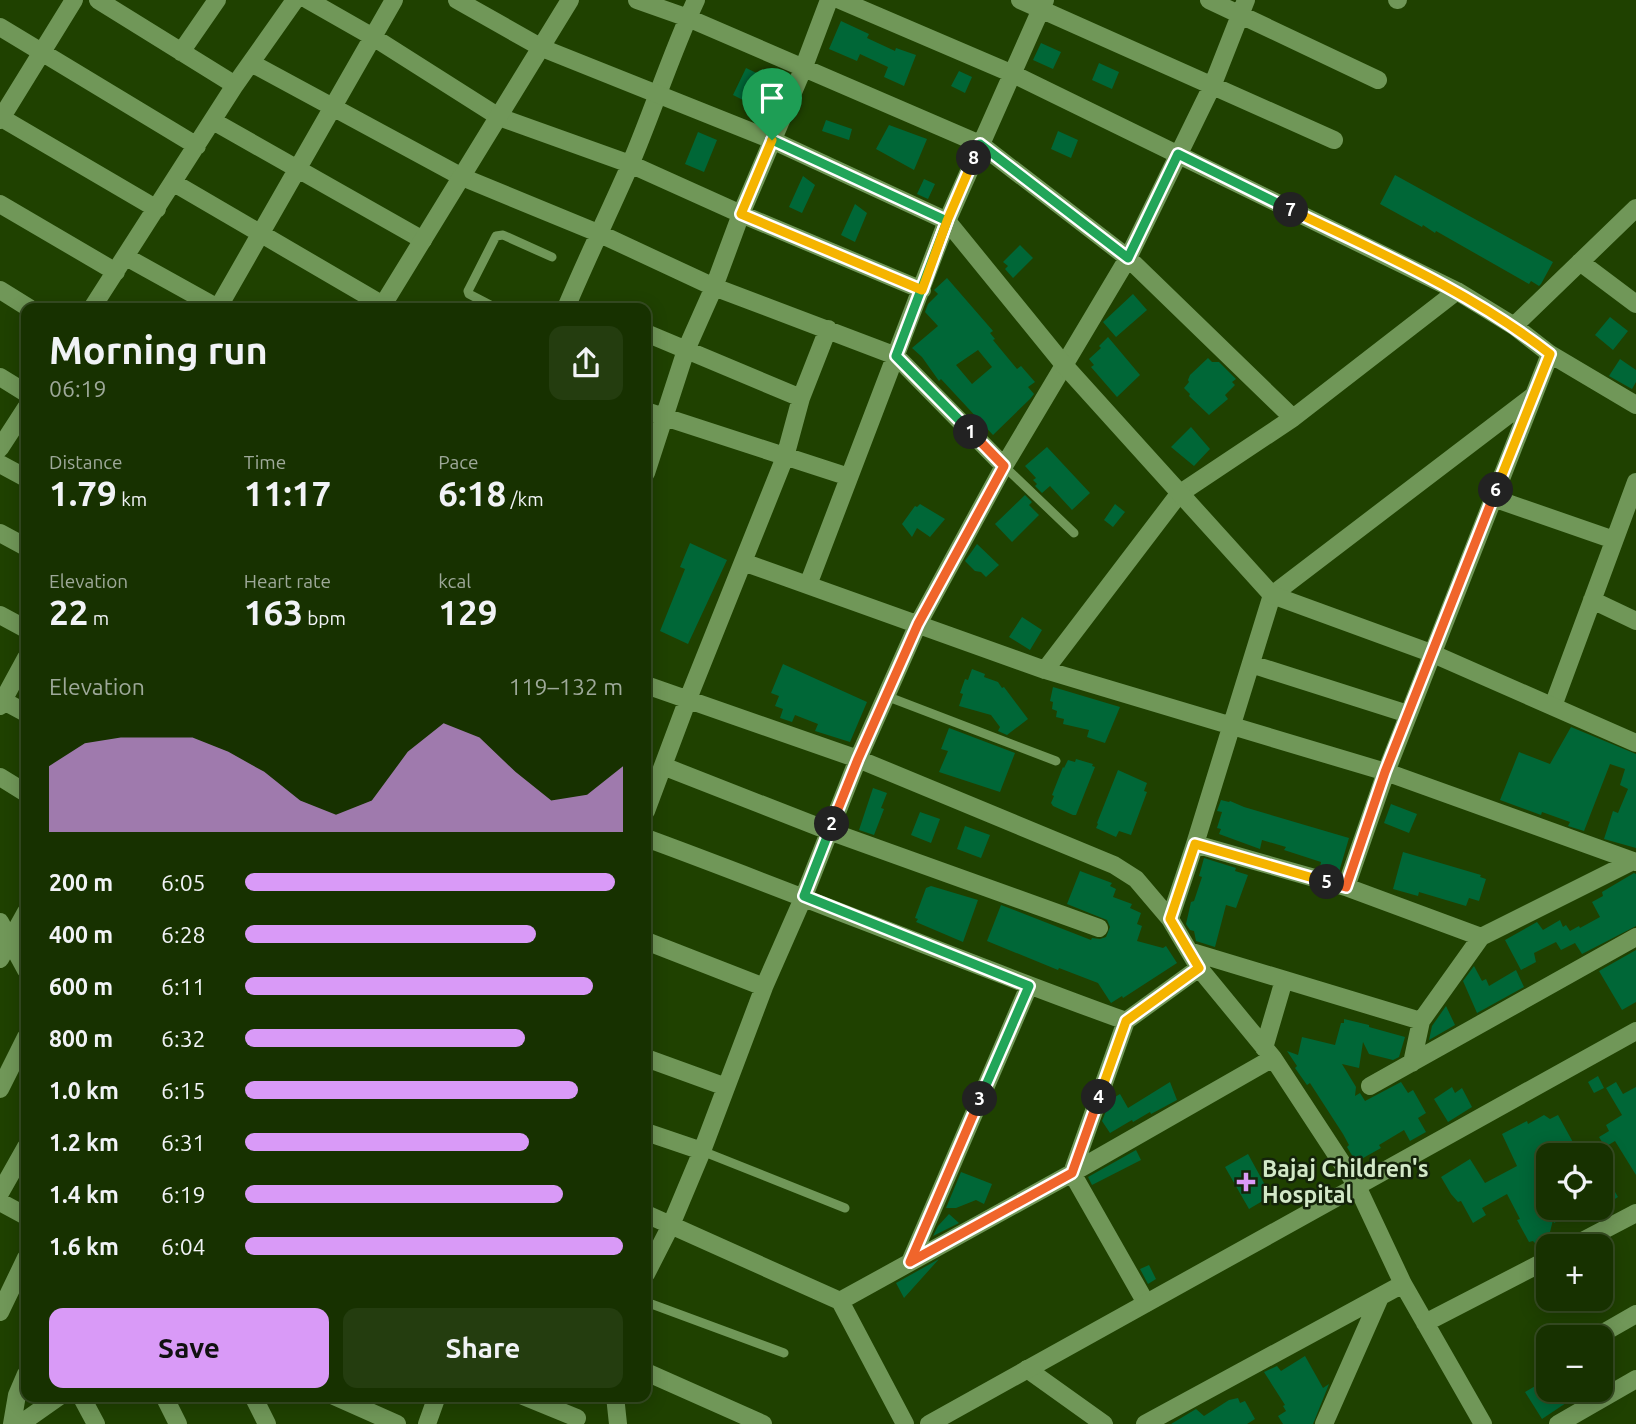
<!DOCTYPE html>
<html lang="en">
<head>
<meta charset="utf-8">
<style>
  body { margin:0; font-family:Ubuntu,sans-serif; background:#243d0f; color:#f1f3f6; height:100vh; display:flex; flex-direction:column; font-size:26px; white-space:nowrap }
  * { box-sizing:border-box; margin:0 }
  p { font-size:23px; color:#9ea999 }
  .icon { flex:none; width:38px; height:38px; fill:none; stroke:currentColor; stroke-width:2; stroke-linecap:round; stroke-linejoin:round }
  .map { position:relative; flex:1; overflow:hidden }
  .drawer { position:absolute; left:21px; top:303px; width:630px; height:1099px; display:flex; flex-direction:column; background:#173100; border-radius:14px; box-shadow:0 4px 18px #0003,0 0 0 2px #364c22 }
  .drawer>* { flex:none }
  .buttons { position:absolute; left:1536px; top:1143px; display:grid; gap:14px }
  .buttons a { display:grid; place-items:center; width:77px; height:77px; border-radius:14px; background:#173100; box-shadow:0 4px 18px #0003,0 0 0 2px #364c22; font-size:35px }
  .pin { position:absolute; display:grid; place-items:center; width:60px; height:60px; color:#fff; margin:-72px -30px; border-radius:50% 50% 50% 0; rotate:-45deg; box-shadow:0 0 7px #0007 }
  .pin .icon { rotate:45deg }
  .km { position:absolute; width:35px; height:35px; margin:-18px; border-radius:50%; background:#222; color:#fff; font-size:19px; line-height:35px; text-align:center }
  .round { display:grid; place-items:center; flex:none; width:74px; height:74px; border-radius:14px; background:#243d0f }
  .overview { display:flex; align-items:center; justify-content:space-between; height:119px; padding:0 28px }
  h1 { font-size:38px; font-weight:700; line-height:52px }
  .stats { display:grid; grid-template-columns:repeat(3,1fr); gap:10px; height:119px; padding:7px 28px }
  .stats div { display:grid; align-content:center }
  .stats b { font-size:35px; font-weight:700 }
  .stats small { font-size:19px; font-weight:400 }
  .stats p { font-size:19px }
  .chart { height:196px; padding:14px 28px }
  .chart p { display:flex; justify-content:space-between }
  .chart svg { width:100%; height:126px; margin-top:7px; fill:#d99af7; opacity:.7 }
  .button { display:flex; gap:14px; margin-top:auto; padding:14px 28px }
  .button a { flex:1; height:80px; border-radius:14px; background:#d99af7; color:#111; font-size:28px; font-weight:700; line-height:80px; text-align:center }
  .button a+a { background:#243d0f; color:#f1f3f6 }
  ul { padding:0 28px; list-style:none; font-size:23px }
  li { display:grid; grid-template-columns:112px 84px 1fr; align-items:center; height:52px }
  li i { height:18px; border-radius:9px; background:#d99af7 }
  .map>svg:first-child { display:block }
  .building { fill:#006737; fill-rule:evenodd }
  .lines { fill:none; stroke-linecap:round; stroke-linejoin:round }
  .lane { stroke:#709758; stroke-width:9 }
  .street { stroke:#709758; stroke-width:18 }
  .secondary { stroke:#709758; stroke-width:18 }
  .split-1-casing { stroke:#fff; stroke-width:14 }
  .split-2-casing { stroke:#fff; stroke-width:14 }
  .split-3-casing { stroke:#fff; stroke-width:14 }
  .split-4-casing { stroke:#fff; stroke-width:14 }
  .split-5-casing { stroke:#fff; stroke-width:14 }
  .split-6-casing { stroke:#fff; stroke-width:14 }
  .split-7-casing { stroke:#fff; stroke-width:14 }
  .split-8-casing { stroke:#fff; stroke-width:14 }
  .split-9-casing { stroke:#fff; stroke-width:14 }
  .split-1 { stroke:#22a559; stroke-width:9 }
  .split-2 { stroke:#f0652b; stroke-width:9 }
  .split-3 { stroke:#22a559; stroke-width:9 }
  .split-4 { stroke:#f0652b; stroke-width:9 }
  .split-5 { stroke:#f5b400; stroke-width:9 }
  .split-6 { stroke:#f0652b; stroke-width:9 }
  .split-7 { stroke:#f5b400; stroke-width:9 }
  .split-8 { stroke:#22a559; stroke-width:9 }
  .split-9 { stroke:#f5b400; stroke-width:9 }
  .poi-dot { fill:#d99af7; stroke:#14230a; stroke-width:2.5 }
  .labels { text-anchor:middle; stroke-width:5; stroke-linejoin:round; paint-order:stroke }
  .poi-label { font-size:23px; font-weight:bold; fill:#d2e8c7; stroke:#14230a; text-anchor:start }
</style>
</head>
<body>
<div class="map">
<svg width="1636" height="1424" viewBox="0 0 1636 1424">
  <rect width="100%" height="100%" fill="#1f4100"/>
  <path class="building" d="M841,21L869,34L867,38L895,51L896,48L916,55L904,86L884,77L888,67L860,54L857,61L829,49Z
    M1041,43L1061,52L1053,69L1033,60Z
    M1099,63L1119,72L1112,89L1092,80Z
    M746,68L763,76L751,104L733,95Z
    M959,71L972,77L965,93L951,86Z
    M826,120L852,129L849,140L822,131Z
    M889,125L927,139L914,170L876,149Z
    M1058,131L1078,140L1071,158L1051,149Z
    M698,132L717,140L704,172L685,164Z
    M1395,175L1553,262L1541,284L1539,286L1531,281L1529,284L1436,231L1435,233L1423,225L1422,227L1380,204Z
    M803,176L815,185L802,213L789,207Z
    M924,179L935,184L928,199L917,194Z
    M855,204L867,213L855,242L841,235Z
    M1020,245L1033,258L1013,278L1005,269L1008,266L1003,262Z
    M947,278L993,331L990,333L995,339L993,340L1017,369L1021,366L1035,382L1028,387L1034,394L1030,399L993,435L941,379L939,381L922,357L912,348L938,326L925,312L928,304L938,294L934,290ZM978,350L992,367L972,384L956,365Z
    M1133,294L1147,310L1116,337L1103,322Z
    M1610,317L1628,331L1613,350L1595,335Z
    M1108,337L1140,375L1117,397L1091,367L1094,365L1089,359L1101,348L1099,346Z
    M1208,358L1212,362H1219L1236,379L1232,382L1235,385L1225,395L1228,399L1209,415L1189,396L1190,394L1184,388L1189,382L1188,380L1190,375Z
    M1620,359L1636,370V382L1632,389L1609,376Z
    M1191,427L1210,449L1194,466L1171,447Z
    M1047,447L1090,493L1072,510L1050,486L1042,493L1035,486L1037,484L1033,480L1036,478L1025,466Z
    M1025,495L1032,502L1029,505L1039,515L1012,542L995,524Z
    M920,504L945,519L930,537L917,528L912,537L902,524L915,506L917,507Z
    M1115,504L1125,512L1113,527L1104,520Z
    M690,543L727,560L688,644L660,631L685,569L680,567Z
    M977,544L999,565L986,577L981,572L975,571L965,561Z
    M1022,617L1042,630L1030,650L1009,637Z
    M783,664L867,702L850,742L815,731L818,724L795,715L792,722L780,718L783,709L775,706L779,696L771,693Z
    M972,669L985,674L984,677L998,682L1002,688L1004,687L1028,719L1007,735L998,731L1000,727L991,715L959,706L963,694L960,693L965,679L968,680Z
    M1053,687L1120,707L1105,743L1087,737L1089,730L1063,724L1064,719L1056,717L1057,711L1052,709L1053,702L1050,701Z
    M1571,727L1636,754V848L1604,839L1613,811L1618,813L1628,789L1620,785L1625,769L1610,764L1584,831L1568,826L1570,822L1542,812L1541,815L1500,800L1519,752L1550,764Z
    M949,728L1015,753L1000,792L939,772L948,751L941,749Z
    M1076,759L1093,764L1092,766L1095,767L1076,815H1073L1053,806L1051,803L1054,796L1052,795L1063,767L1064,768L1068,760L1075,762Z
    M1118,770L1147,783L1144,791L1147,792L1131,835L1119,831L1116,837L1096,828L1098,824L1097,823Z
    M873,788L887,793L881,808L884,809L874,835L859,830Z
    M1221,800L1229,802L1230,801L1244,807L1349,838L1339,872L1320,868L1321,862L1284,850L1286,847L1262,840L1260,849L1219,834L1221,829L1217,828L1222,812L1217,811Z
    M1391,804L1417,814L1409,833L1384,823Z
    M920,812L940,819L931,843L911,835Z
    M965,826L990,835L981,858L957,849Z
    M1403,852L1481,875L1480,877L1486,879L1479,901L1469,898L1466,906L1419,892L1418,896L1393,889Z
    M1204,858L1236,868L1235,871L1248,875L1236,908L1226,905L1215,947L1196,941L1194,931L1190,930L1186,924L1191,902L1194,901L1202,877L1199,876Z
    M1080,871L1112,883L1110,886L1116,889L1113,897L1132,904L1130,908L1141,913L1137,924L1142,926L1137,941L1163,948L1166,946L1177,963L1123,998L1122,996L1111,1003L1098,983L1059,968L1058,970L987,941L1001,905L1091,940L1092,938L1100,939L1106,937L1110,927L1107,920L1067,904Z
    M1634,873L1636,874V926L1582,954L1575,943L1561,950L1556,942L1534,953L1536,962L1521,970L1505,940L1537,922L1543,930L1560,920L1563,927L1566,925L1570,931L1579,926L1580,928L1600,917L1592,902L1603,896L1602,892Z
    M931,886L978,900L963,942L916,922L918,919L915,918L926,888Z
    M1636,950V1002L1622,1010L1599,971Z
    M1474,966L1482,981L1486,979L1489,986L1516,970L1524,987L1477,1013L1463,981Z
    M1446,1006L1455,1025L1429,1040L1432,1026Z
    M1344,1019L1369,1025V1027L1405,1037L1399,1057L1393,1060L1369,1054L1363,1042L1359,1068L1342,1064L1356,1087L1355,1096L1360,1093L1365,1101L1401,1082L1408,1093L1413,1090L1426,1113L1418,1118L1426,1132L1410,1141L1404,1130L1379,1145L1381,1148L1356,1162L1347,1147L1349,1145L1343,1134L1310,1083L1307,1085L1295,1068L1297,1066L1287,1051L1298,1055L1302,1037L1335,1045L1341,1023H1344Z
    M1598,1076L1604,1088L1594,1093L1588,1082Z
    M1170,1082L1177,1100L1151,1114L1150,1112L1133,1122L1132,1120L1110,1133L1102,1121L1106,1111L1111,1108L1108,1104L1110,1100L1120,1094L1128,1108Z
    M1616,1082L1623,1094L1636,1087V1175L1615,1141L1605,1147L1599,1137L1609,1131L1606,1125L1622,1115L1606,1088Z
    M1452,1087L1455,1093L1462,1088L1472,1107L1448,1122L1434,1099Z
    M1544,1115L1550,1119L1558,1115L1580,1155H1549V1177L1543,1180L1549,1191V1208H1581L1554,1223L1553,1220L1546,1248L1541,1250L1533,1241L1529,1242L1517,1220L1520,1219L1507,1194L1482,1208L1486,1215L1473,1223L1461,1201L1458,1202L1451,1194L1441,1177L1470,1159L1485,1183L1517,1166L1502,1134L1527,1121L1528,1124Z
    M1136,1150L1141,1160L1092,1185L1088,1177Z
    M1248,1154L1271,1196L1249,1209L1225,1167Z
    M1601,1168L1618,1197L1601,1208Z
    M961,1172L992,1184L984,1204L976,1200L956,1208H946Z
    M949,1214L959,1223L933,1236L938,1226Z
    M939,1259L904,1298L896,1283Z
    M1149,1265L1156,1279L1148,1284L1140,1269Z
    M1305,1356L1323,1388L1329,1384L1313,1424H1283L1278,1416L1286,1411L1283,1406L1285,1405L1264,1372L1277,1366L1281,1371Z
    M1549,1378V1390H1566L1572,1399L1542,1419L1525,1392Z
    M1238,1398L1240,1403L1245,1401L1255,1419L1247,1424H1171L1196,1409L1204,1416L1229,1400Z"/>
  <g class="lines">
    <path class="lane" d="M496,308L469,294L468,291L496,236L503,235L552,257
      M1004,466L1074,533
      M886,696L1056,761
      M702,1151L845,1208
      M646,1302L784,1353"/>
    <path class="street" d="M98,0L235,85
      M308,0L373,37L499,117L630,164L741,214L922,290
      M637,0L688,18L980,144L1128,258L1293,418
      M840,0L1013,74L1457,291L1514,326L1550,354L1636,405
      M1020,0L1334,140
      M1209,0L1378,80
      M1397,0H1398
      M0,27L197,146
      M181,52L217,0
      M251,63L462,177L598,233L714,287L896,356L1004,466
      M0,117L157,209
      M0,120L74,0
      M213,121L423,240
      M174,183L383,305
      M0,204L116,272
      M126,257L218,308
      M1580,262L1636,304
      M0,290L29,308
      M92,308L235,85L295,0
      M218,308L394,0
      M566,308C586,260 609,213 630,165C653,111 671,54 696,0
      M1514,326L1636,208
      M646,333L801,398
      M0,377L26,393
      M646,411L849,477
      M0,448L26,408
      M0,464L26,478
      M646,473L686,350L714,287L741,214L803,69L829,0
      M1493,498L1614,540
      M0,533L26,547
      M743,562L1045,670L1386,772L1636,862
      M808,585L947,221L1045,0
      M1592,600L1636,621
      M0,615L26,629
      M1251,664L1408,714
      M1045,670L1179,494L1293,418L1457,291
      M646,685L858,759L1114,865L1136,879L1170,919L1199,968L1273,1058L1357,1186L1403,1284L1483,1424
      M0,699L26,713
      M0,706L26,658
      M1553,706L1636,482
      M663,766L829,831L1099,928
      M0,777L26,793
      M646,811L688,699L785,457L801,398L828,329
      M646,838C807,897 965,963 1126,1021
      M1195,844L1346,887L1481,937
      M1346,887L1386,772L1550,354
      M1170,919L1195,844L1272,595L1533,396
      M646,941L764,987
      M1189,951L1421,1021
      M1264,1048L1284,980
      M646,1058L726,1087
      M1412,1063L1421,1021L1481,937L1633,861
      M1370,1086L1636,937
      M0,1089L26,1037
      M646,1132L702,1151
      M0,1193L26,1147
      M0,1202L26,1216
      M646,1214L840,1301L905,1424
      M1573,1246L1636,1213
      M910,1262L1029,986
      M646,1274L671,1225L702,1151L764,987L804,896L858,759L918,624L1004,466L1128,258L1213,84L1246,0
      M840,1301L1072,1173L1273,1058
      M1146,1303L1072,1173L1126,1021L1199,968
      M0,1312L26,1258
      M1425,1323L1549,1259
      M1596,1337L1636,1314
      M1543,1368L1549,1364
      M1027,1369L1104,1424
      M646,1372L763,1424
      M81,1396L96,1424
      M164,1396L178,1424
      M334,1396L397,1424
      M523,1396L577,1418
      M615,1396L618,1424
      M12,1424L17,1395L26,1374
      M20,1424L60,1396
      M427,1424L437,1396
      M1145,1424L1403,1284
      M1324,1424L1380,1297
      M1558,1424L1636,1379"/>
    <path class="secondary" d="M457,0L542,48L772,140L947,221L1065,366L1272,595L1431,653L1636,743
      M381,308L570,0
      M0,922L26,970
      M0,959L26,912
      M253,1396L267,1424
      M929,1424L1636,1031"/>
  </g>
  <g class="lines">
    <g class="split-1-casing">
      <path id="split-1" d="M772,140L947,221L896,356L971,432"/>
    </g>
    <g class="split-2-casing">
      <path id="split-2" d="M832,824L858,759L918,624L1004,466L971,432"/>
    </g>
    <g class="split-3-casing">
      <path id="split-3" d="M832,824L804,896L1029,986L980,1099"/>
    </g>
    <g class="split-4-casing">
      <path id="split-4" d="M980,1099L910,1262L1072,1173L1099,1097"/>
    </g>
    <g class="split-5-casing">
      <path id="split-5" d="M1099,1097L1126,1021L1199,968L1170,919L1195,844L1327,882"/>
    </g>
    <g class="split-6-casing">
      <path id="split-6" d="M1327,882L1346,887L1385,772L1496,490"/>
    </g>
    <g class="split-7-casing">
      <path id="split-7" d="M1291,210C1380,253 1471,292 1550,354L1496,490"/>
    </g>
    <g class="split-8-casing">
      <path id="split-8" d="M974,158L980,144L1128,258L1178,154L1291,210"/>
    </g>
    <g class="split-9-casing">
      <path id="split-9" d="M772,140L741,214L922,290L947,221L974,158"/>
    </g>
    <use href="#split-1" class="split-1"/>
    <use href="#split-2" class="split-2"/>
    <use href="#split-3" class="split-3"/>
    <use href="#split-4" class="split-4"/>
    <use href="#split-5" class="split-5"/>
    <use href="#split-6" class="split-6"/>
    <use href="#split-7" class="split-7"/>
    <use href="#split-8" class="split-8"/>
    <use href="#split-9" class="split-9"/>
  </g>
  <path class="poi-dot" d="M1242.5 1171.5h7v7h7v7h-7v7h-7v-7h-7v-7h7z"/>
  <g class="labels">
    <g class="poi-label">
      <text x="1262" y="1177">Bajaj Children's<tspan x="1262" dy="26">Hospital</tspan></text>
    </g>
  </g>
</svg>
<div class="buttons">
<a><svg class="icon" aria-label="locate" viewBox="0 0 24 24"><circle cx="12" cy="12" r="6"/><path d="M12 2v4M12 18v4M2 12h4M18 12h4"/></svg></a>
<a>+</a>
<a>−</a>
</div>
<div class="pin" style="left:772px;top:140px;background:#1e9e55"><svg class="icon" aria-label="arrive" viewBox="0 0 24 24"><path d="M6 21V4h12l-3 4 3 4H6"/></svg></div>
<b class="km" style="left:971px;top:432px">1</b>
<b class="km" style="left:832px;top:824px">2</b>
<b class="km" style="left:980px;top:1099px">3</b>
<b class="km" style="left:1099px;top:1097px">4</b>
<b class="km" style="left:1327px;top:882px">5</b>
<b class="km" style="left:1496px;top:490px">6</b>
<b class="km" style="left:1291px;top:210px">7</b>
<b class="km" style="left:974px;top:158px">8</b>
<section class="drawer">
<div class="overview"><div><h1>Morning run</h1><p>06:19</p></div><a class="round"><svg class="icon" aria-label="share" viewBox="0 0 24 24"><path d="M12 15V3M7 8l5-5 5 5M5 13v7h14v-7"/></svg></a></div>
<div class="stats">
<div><p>Distance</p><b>1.79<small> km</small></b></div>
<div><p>Time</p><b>11:17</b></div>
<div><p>Pace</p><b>6:18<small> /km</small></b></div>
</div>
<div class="stats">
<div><p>Elevation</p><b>22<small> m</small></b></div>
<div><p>Heart rate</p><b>163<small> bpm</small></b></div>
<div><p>kcal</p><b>129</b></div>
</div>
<div class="chart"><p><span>Elevation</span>119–132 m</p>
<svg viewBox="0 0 160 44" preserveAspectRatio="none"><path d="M0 44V21L10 13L20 11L30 11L40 11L50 16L60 23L70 33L80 38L90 33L100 16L110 6L120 11L130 23L140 33L150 31L160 21V44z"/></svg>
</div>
<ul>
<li><b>200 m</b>6:05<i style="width:98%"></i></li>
<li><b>400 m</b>6:28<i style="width:77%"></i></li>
<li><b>600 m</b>6:11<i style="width:92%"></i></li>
<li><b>800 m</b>6:32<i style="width:74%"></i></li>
<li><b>1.0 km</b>6:15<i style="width:88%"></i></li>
<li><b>1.2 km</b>6:31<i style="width:75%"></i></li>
<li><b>1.4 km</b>6:19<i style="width:84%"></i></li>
<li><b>1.6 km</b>6:04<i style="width:100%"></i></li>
</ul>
<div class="button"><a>Save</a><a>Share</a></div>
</section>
</div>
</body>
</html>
